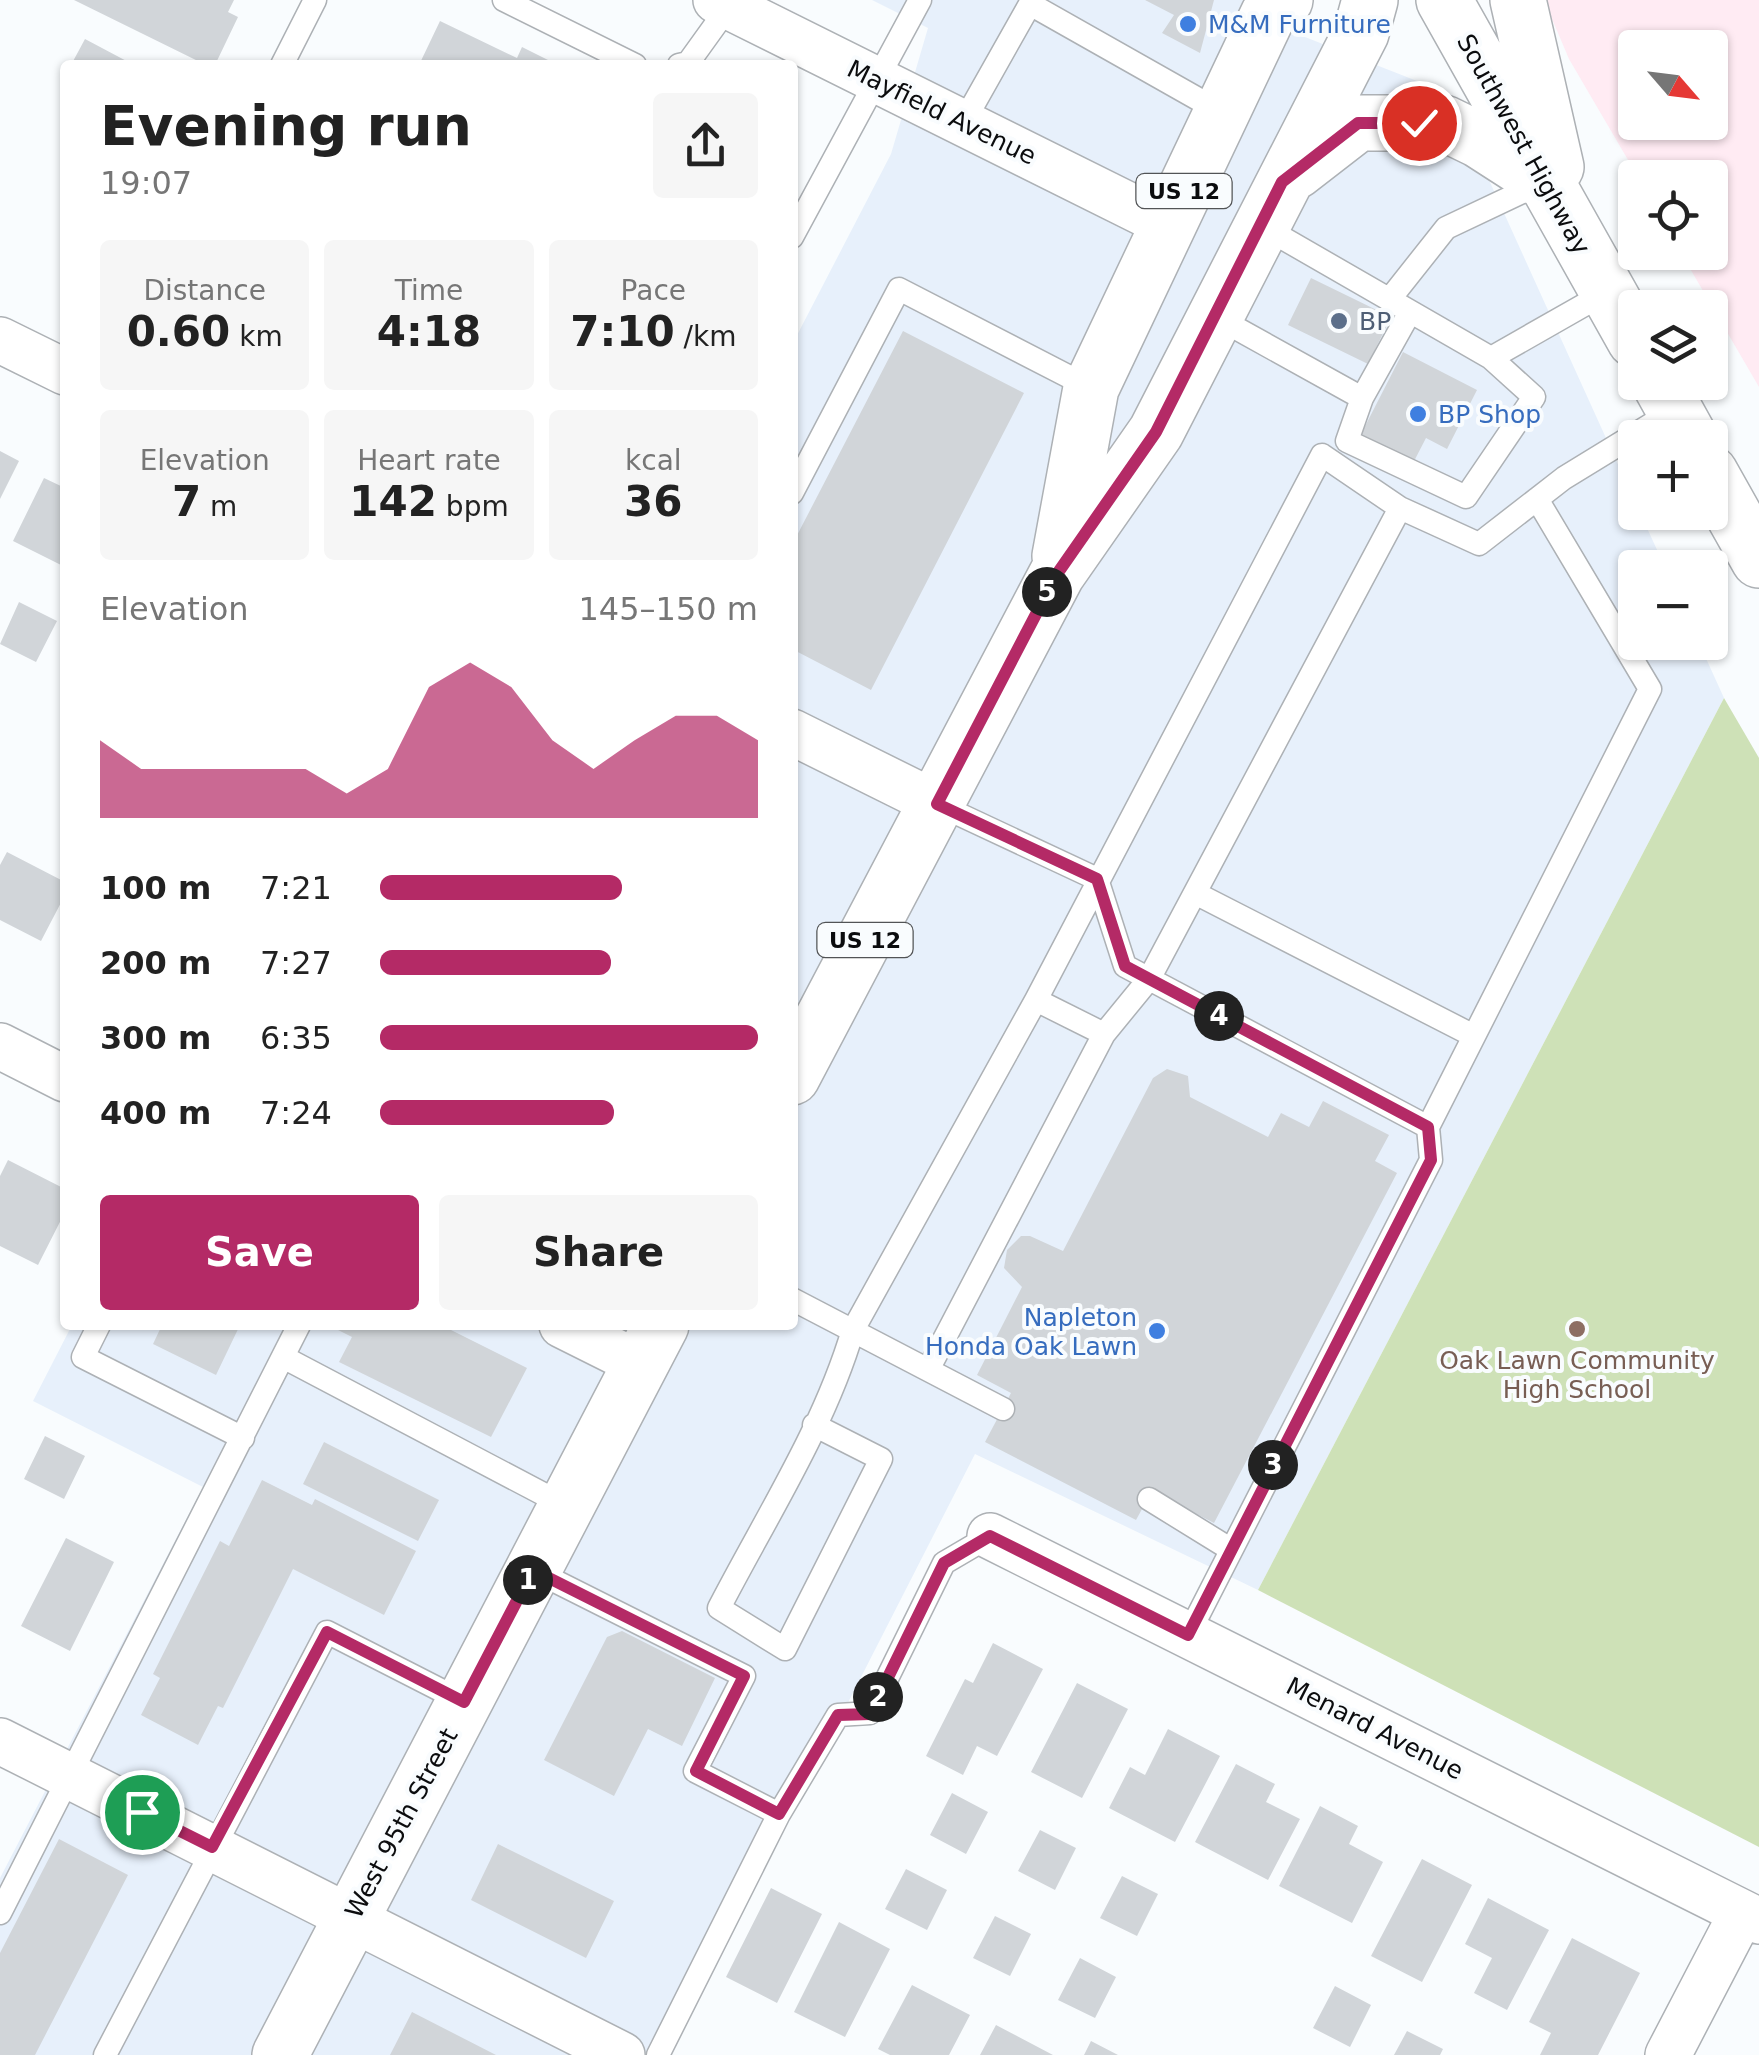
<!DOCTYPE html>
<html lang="en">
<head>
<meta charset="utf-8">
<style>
  body { margin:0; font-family:"DejaVu Sans",sans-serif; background:#f6f6f6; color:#222; height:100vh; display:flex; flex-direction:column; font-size:38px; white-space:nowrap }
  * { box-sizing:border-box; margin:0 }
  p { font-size:32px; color:#767676 }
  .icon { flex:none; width:55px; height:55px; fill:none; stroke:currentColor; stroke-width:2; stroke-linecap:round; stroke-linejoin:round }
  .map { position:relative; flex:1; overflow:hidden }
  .panel { position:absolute; left:60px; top:60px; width:738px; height:1270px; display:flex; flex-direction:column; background:#fff; border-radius:10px; box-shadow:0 2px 8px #0004 }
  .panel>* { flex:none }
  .needle { width:65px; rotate:118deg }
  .tools { position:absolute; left:1618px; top:30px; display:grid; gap:20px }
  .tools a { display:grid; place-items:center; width:110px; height:110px; border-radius:10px; background:#fff; box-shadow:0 2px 8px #0004; font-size:50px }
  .pin { position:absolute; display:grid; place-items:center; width:85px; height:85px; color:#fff; margin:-42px; border:5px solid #fff; border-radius:50%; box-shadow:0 2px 10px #0007 }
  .km { position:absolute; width:50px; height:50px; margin:-25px; border-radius:50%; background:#222; color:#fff; font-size:28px; line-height:50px; text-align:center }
  .round { display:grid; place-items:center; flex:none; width:105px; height:105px; border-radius:10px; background:#f6f6f6 }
  .headline { display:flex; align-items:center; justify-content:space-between; height:170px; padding:0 40px }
  h1 { font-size:55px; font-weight:800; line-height:75px }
  .stats { display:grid; grid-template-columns:repeat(3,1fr); gap:15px; height:170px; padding:10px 40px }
  .stats div { display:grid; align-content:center; border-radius:10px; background:#f6f6f6; text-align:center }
  .stats b { font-size:42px; font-weight:800 }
  .stats small { font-size:28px; font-weight:400 }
  .stats p { font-size:28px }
  .chart { height:280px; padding:20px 40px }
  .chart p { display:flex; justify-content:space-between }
  .chart svg { width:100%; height:180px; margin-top:10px; fill:#b42a66; opacity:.7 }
  .action { display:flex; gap:20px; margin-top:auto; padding:20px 40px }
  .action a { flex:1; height:115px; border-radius:10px; background:#b42a66; color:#fff; font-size:40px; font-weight:800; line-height:115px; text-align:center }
  .action a+a { background:#f6f6f6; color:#222 }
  ul { padding:0 40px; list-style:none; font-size:32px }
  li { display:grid; grid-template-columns:160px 120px 1fr; align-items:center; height:75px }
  li i { height:25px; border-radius:12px; background:#b42a66 }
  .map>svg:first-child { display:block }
  .built { fill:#e7f0fb }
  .education { fill:#ffebf3; fill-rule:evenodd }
  .green { fill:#cee1b7 }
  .building { fill:#d1d5d9 }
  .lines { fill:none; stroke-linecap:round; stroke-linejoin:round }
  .lane-casing { stroke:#adb1b5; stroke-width:25 }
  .street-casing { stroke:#adb1b5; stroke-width:48 }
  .primary-casing { stroke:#adb1b5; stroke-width:58 }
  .lane { stroke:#fff; stroke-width:22 }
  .street { stroke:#fff; stroke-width:45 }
  .primary { stroke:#fff; stroke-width:55 }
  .route-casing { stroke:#fff; stroke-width:20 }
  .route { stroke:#b42a66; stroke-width:12 }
  .shop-dot { fill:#3f7fe0; stroke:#f9fcfe; stroke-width:4 }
  .service-dot { fill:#5c6f8a; stroke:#f9fcfe; stroke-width:4 }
  .education-dot { fill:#8d6e63; stroke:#f9fcfe; stroke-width:4 }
  .labels { text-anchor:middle; stroke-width:8; stroke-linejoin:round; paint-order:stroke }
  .shield { fill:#f9fcfe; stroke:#525456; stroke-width:2.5 }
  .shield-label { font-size:22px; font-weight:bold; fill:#0b0c0e }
  .shop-label { font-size:25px; fill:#366cbe; stroke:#f9fcfe; text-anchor:start }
  .street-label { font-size:25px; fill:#0b0c0e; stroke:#f9fcfe }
  .service-label { font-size:25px; fill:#4e5e75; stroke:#f9fcfe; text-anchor:start }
  .education-label { font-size:25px; fill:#785e54; stroke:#f9fcfe }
</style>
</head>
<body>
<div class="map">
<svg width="1759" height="2055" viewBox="0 0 1759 2055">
  <rect width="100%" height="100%" fill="#f9fcfe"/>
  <path class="built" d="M872,0H1244V13L1450,94L1635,502V512L1640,513L1665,567L1635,568V642L1699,643L1724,698L1258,1590L975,1454L668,2055H0V1878L203,1487L33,1401L72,1325H792L793,343L891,154L928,28Z"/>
  <path class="education" d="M1544,0H1759V387L1681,253L1710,252V178L1638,177L1569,59ZM1635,48H1710V122H1635Z"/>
  <path class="green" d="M1724,698L1759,758V1847L1258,1590Z"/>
  <path class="building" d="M74,0H234L228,12L238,17L215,65H206Z
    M1145,0H1214L1200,53L1162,33L1174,15Z
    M440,21L517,58L522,47L558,65H419Z
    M85,39L134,65H71Z
    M1311,278L1391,317L1368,364L1288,325Z
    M903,331L1024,393L871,690L792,649V545Z
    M1403,352L1477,390L1447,449L1426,438L1411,467L1358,440Z
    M0,451L19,461L0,499Z
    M44,478L65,488V567L13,541Z
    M19,602L57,621L36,662L0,644Z
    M7,852L65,882V895L41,941L0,920V865Z
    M1167,1069L1188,1076L1190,1097L1268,1137L1281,1113L1309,1127L1323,1101L1389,1135L1375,1161L1397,1173L1214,1523L1152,1491L1136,1520L985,1442L1011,1393L977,1375L1022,1287L1004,1268L1007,1250L1021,1236H1030L1063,1251L1153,1078Z
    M8,1160L65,1189V1212L38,1265L0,1246V1176Z
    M162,1325H240L216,1375L153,1344Z
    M328,1325H441L527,1368L491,1437L339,1362L352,1337Z
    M45,1436L85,1456L64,1499L24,1479Z
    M324,1442L439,1500L418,1541L303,1484Z
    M262,1480L312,1505L315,1499L416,1551L384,1615L293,1569L223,1708L218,1706L198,1745L141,1715L160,1678L153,1674L220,1541L229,1546Z
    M66,1538L114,1562L70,1651L21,1626Z
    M622,1631L715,1678L682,1746L648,1729L614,1796L544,1760L607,1637Z
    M993,1643L1043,1669L997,1756L977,1746L963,1775L926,1756L965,1679L973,1683Z
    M1077,1683L1128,1709L1082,1798L1031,1772Z
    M1168,1729L1220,1756L1175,1842L1109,1808L1130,1767L1145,1775Z
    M1236,1764L1275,1784L1266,1802L1300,1819L1268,1880L1195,1842Z
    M952,1793L988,1812L966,1854L930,1835Z
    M1320,1806L1358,1826L1349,1844L1383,1862L1352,1923L1279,1886Z
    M1040,1830L1076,1848L1055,1890L1018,1871Z
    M59,1839L128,1875L35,2055H0V1953Z
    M498,1844L614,1901L586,1958L471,1900Z
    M1422,1859L1472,1885L1422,1982L1371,1956Z
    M906,1869L947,1890L927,1930L885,1909Z
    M1122,1876L1158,1894L1137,1936L1100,1918Z
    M771,1888L822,1914L777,2003L726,1977Z
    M1488,1898L1549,1930L1507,2010L1474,1993L1492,1958L1465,1944Z
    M995,1916L1031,1934L1010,1976L973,1958Z
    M839,1922L890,1949L845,2037L794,2012Z
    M1572,1938L1640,1973L1598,2055H1540L1551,2033L1529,2022Z
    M1080,1958L1116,1977L1095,2018L1058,2000Z
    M912,1985L970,2015L949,2055H890L878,2049Z
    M1335,1986L1371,2005L1350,2047L1313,2028Z
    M412,2012L496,2055H390Z
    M996,2025L1053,2055H980Z
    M1407,2031L1443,2049L1440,2055H1394Z
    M1091,2041L1118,2055H1084Z"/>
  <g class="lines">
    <g class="lane-casing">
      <path id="lane" d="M504,0L635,65
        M282,65L315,0
        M679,65L688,63L729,6
        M963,123L1030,4L1221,112
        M1260,225L1491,358L1607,292
        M792,237L920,0
        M1389,300L1446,228L1541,183
        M1216,317L1362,398L1410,312
        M1362,398L1347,441L1466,497L1534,397L1491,358
        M792,493L899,289L1091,388
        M937,804L1097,879L1125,966L1428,1127L1650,689L1537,499
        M1195,893L1474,1036
        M1036,1000L1322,455L1400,508
        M792,1299L1003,1409
        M99,1325L83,1357L243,1438
        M283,1357L566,1506
        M929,1368L1104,1034L1149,979L1400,508L1479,544L1564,478L1675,410
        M814,1425L881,1459L785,1649L719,1608C766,1517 824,1428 853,1330L1036,1000L1104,1034
        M1149,1499L1230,1549
        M533,1570L744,1676L695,1771L779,1814
        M1188,1635L1431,1160L1428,1127
        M0,1913L299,1325
        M105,2055L327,1632L464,1702
        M658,2055L779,1814L838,1715L870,1713L944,1563L990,1536"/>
    </g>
    <g class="street-casing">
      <path id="street" d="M716,0L1168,225
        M0,340L65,372
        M792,732L937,804
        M0,1046L65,1079
        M562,1325L640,1364
        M990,1536L1759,1921
        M0,1741L622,2055
        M1668,2055L1742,1913"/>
    </g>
    <g class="primary-casing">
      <path id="primary" d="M1444,0L1635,340
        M1518,0L1556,167
        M1296,171L1358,123H1444L1479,140L1538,178
        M1659,382L1690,438
        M1710,473L1759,560
        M1060,556L1091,388L1268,15L1285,0
        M792,1077L1057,574L1156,432L1361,33L1370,0
        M280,2055L661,1325"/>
    </g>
    <use href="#lane" class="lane"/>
    <use href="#street" class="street"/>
    <use href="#primary" class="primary"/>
  </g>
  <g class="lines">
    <g class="route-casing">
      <path id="route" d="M142,1812L212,1847L327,1632L464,1702L533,1570L744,1676L696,1771L779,1814L838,1715L870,1714L944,1563L990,1536L1188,1635L1431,1160L1428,1127L1125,966L1097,879L937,804L1057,574L1156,432L1282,182L1358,123H1419"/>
    </g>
    <use href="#route" class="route"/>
  </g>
  <g class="shop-dot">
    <circle cx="1188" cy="24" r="10"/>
    <circle cx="1418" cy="414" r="10"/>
    <circle cx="1157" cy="1331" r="10"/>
  </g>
  <circle class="service-dot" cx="1339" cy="321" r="10"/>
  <circle class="education-dot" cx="1577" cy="1329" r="10"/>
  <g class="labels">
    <g class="shield">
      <rect x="1136.5" y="174" width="95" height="34" rx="8"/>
      <rect x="817.5" y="923" width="95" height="34" rx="8"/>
    </g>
    <g class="shield-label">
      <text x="1184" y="199">US 12</text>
      <text x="865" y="948">US 12</text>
    </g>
    <g class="shop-label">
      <text x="1208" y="33">M&amp;M Furniture</text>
      <text x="1438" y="423">BP Shop</text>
      <text x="1137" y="1326" text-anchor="end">Napleton<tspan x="1137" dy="29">Honda Oak Lawn</tspan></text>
    </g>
    <g class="street-label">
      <text transform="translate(942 112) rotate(26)" y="9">Mayfield Avenue</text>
      <text transform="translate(1524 144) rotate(61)" y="9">Southwest Highway</text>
      <text transform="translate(1375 1728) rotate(27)" y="9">Menard Avenue</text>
      <text transform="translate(401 1823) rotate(-62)" y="9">West 95th Street</text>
    </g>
    <g class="service-label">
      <text x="1359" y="330">BP</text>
    </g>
    <g class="education-label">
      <text x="1577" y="1369">Oak Lawn Community<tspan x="1577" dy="29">High School</tspan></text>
    </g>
  </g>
</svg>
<div class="tools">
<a><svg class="needle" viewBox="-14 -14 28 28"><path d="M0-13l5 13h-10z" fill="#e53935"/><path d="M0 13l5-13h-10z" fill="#767676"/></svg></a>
<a><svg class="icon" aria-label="locate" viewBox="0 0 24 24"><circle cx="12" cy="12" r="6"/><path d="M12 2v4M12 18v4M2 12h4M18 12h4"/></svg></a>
<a><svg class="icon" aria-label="layers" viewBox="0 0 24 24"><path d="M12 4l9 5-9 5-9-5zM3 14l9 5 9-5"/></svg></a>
<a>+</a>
<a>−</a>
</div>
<div class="pin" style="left:142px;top:1812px;background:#1e9e55"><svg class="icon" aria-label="arrive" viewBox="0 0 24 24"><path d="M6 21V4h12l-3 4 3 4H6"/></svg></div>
<div class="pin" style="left:1419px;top:123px;background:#d93025"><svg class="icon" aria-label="check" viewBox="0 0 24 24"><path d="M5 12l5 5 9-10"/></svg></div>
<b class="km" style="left:528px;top:1580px">1</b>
<b class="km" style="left:878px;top:1697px">2</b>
<b class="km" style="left:1273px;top:1465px">3</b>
<b class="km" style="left:1219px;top:1016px">4</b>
<b class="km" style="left:1047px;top:592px">5</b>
<section class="panel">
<div class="headline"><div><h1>Evening run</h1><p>19:07</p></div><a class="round"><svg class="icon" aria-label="share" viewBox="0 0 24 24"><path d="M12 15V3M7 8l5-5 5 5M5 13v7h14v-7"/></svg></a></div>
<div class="stats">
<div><p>Distance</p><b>0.60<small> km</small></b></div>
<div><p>Time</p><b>4:18</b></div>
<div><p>Pace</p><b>7:10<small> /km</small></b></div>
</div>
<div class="stats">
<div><p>Elevation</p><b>7<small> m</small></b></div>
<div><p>Heart rate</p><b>142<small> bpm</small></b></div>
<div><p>kcal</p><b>36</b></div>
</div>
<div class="chart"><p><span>Elevation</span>145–150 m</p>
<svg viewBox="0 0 160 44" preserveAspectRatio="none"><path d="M0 44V25L10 32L20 32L30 32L40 32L50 32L60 38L70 32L80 12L90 6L100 12L110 25L120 32L130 25L140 19L150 19L160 25V44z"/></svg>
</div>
<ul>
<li><b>100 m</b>7:21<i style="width:64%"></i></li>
<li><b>200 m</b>7:27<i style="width:61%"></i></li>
<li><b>300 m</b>6:35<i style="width:100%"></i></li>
<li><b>400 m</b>7:24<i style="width:62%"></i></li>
</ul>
<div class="action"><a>Save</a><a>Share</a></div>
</section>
</div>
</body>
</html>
